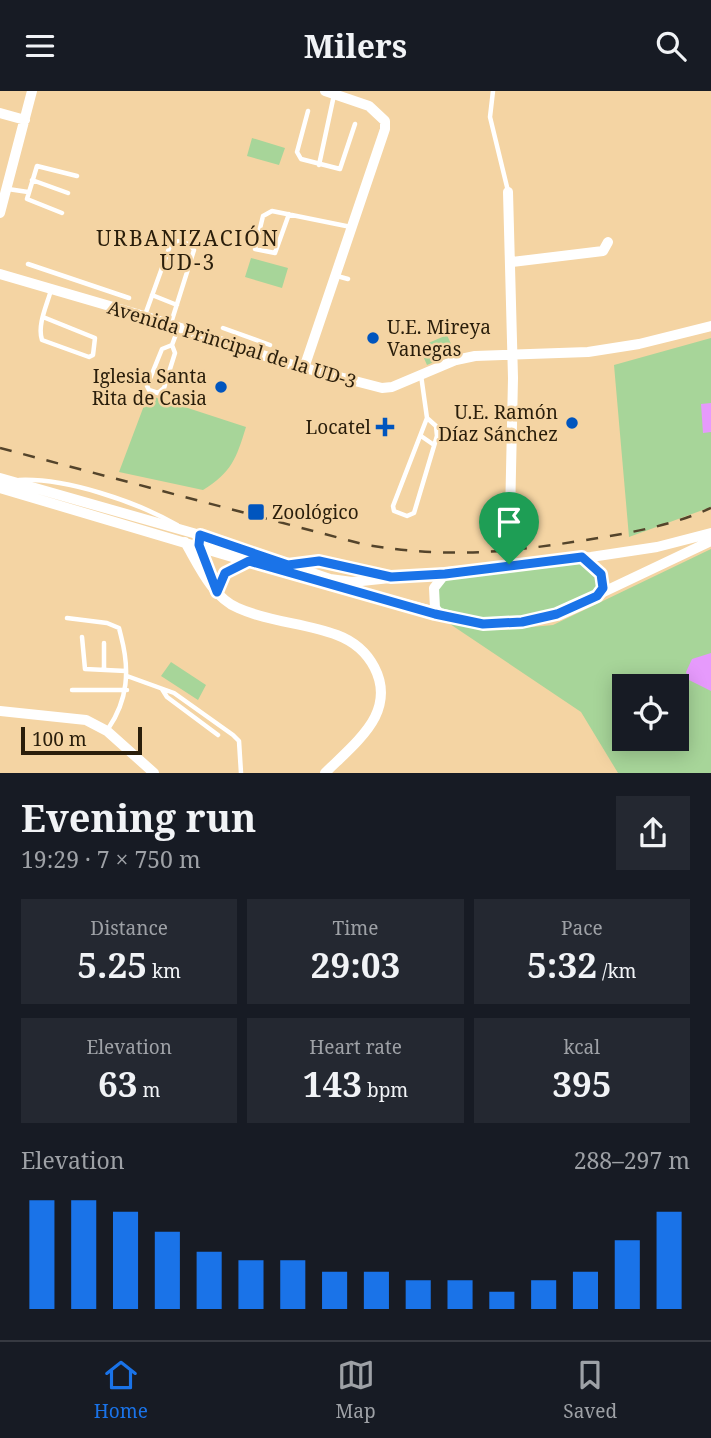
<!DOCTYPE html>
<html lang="en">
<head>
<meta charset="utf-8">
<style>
  body { margin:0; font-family:"Noto Serif",serif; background:#242831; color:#f1f3f6; height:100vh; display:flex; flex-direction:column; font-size:26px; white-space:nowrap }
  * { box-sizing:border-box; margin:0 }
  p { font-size:23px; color:#9ea1a6 }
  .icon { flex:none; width:38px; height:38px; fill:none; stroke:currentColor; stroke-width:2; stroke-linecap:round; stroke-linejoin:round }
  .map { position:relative; height:682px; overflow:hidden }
  .panel { display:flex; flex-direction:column; background:#171b24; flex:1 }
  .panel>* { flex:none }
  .buttons { position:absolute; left:612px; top:583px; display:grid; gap:14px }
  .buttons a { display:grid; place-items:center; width:77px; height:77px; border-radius:0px; background:#171b24; box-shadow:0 4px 18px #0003; font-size:35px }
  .scale { position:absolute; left:21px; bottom:18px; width:121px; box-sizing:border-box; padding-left:7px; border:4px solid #2a1e0b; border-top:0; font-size:19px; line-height:24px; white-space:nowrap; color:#2a1e0b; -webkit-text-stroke:5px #f4d4a3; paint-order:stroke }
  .pin { position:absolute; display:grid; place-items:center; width:60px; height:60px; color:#fff; margin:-72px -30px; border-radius:50% 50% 50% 0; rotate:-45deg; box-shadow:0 0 7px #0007 }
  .pin .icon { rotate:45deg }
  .round { display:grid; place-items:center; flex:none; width:74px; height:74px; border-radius:0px; background:#242831 }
  .head { display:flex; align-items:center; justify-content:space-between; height:119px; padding:0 21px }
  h1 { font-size:38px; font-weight:700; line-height:52px }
  .stats { display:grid; grid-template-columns:repeat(3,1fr); gap:10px; height:119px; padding:7px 21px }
  .stats div { display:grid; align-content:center; border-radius:0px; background:#242831; text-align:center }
  .stats b { font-size:35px; font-weight:700 }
  .stats small { font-size:19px; font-weight:400 }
  .stats p { font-size:19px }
  .chart { height:196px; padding:14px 21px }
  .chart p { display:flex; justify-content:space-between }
  .chart svg { width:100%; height:126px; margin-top:7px; stroke:#1a73e8; stroke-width:6 }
  header { display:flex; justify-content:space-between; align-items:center; height:91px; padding:0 21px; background:#171b24; font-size:32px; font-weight:700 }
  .tab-bar { display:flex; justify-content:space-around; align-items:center; height:98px; border-top:2px solid #363941; background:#171b24; font-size:19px; color:#9ea1a6 }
  .tab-bar a { display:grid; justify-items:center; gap:4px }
  .tab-bar .on { color:#1a73e8 }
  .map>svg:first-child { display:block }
  .green { fill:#a7d599; fill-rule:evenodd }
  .water { fill:#e69afc }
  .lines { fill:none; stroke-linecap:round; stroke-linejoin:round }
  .service { stroke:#fff; stroke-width:4.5 }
  .minor { stroke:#fff; stroke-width:10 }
  .rail { stroke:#54442b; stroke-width:2.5; stroke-dasharray:12 12; stroke-linecap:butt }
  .route-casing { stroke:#fff; stroke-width:14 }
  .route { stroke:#1a73e8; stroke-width:9 }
  .poi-dot { fill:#0055be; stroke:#f4d4a3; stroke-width:2.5 }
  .labels { text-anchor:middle; stroke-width:5; stroke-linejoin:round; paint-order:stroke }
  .poi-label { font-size:19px; fill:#2a1e0b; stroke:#f4d4a3; text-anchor:end }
  .street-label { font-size:19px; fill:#2a1e0b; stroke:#f4d4a3 }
  .neighbourhood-label { font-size:21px; letter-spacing:2px; fill:#2a1e0b; stroke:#f4d4a3 }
</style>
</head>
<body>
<header><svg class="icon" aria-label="menu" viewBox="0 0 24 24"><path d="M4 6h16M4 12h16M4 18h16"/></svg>Milers<svg class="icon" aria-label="search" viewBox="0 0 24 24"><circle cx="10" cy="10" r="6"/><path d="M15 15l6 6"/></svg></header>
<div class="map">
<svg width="711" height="682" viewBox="0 0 711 682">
  <rect width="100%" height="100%" fill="#f4d4a3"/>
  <path class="green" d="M252,47L285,57L279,74L247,65Z
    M251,167L288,177L282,197L245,186Z
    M447,244L455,262L427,274L419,256Z
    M711,247V416L629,446L614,274Z
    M148,304L246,336C236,368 232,381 203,399L119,381Z
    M711,458V682H618L581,621L447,531L501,539L553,534ZM625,595H677V648H625Z
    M582,466L601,483L597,505L522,532L442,525L434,497L445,483Z
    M171,571L206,594L198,609L161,585Z"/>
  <path class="water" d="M711,312V341L703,342L701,313Z
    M711,562V600L689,589L686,581L692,568Z"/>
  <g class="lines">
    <path class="service" d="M493,0L490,26L508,100
      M308,20L297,61L301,68L340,78L355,33
      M319,74L334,4
      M32,89L68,102
      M8,98L28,101
      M62,122L27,108L37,75L77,85
      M289,123L275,162L255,158L263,125L272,120L351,136
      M28,173L129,207
      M337,185L348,188
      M152,204L177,214
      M145,224L171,152C179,148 190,152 194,159L171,232
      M43,226L95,247L93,264L89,266L42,249C37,234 47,214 51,199
      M223,237L270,254
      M172,254L162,258L147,295L149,299L158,302L164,297L175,262L172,254L178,238
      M421,284L427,327L393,415L394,420L407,425L414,422L437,345L436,335L427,327
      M421,345L434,354
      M19,389C66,387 135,410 177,434
      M296,473L319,470L387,485
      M67,527L107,532L119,537L121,545C130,579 128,609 108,638
      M82,546L85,578L126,580
      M104,579V552
      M127,585L174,602L233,644L239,650L241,682
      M162,598L167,606L218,644
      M72,599H127"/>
    <path class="minor" d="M0,22L25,29
      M508,101L513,287L509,473
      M0,122L32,0
      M512,171L603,160L608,151
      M0,183L144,225L293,274L382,297L392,296L456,269L475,265L588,261L639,253L711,235
      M304,277L385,38V30L369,15L325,0
      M0,387L200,444L330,488L352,491L591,466L657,456L711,442
      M0,397L293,484L483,533L522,532L557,523L711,450
      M185,451C198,473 212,506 238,517C269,531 305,532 337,544C369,556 392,591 375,626C365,646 341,666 325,682
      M199,454L214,490
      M582,466L601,483L603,497L598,504
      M217,500L225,482L249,470
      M442,525L435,517L434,497L445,483
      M0,620L86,629L107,640L154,682"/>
    <path class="rail" d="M0,357L366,454C448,467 504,462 586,449C629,442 671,435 711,417"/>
  </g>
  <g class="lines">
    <g class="route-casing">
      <path id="route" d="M200,444L288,474L319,470L391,486L445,483L582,466L601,483L603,497L597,505L557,523L522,531L483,533L435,523L249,470L225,482L217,501L199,454Z"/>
    </g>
    <use href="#route" class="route"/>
  </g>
  <g class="poi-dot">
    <circle cx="373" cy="247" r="7"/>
    <circle cx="221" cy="296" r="7"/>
    <circle cx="572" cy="332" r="7"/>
    <path d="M381.5 325.5h7v7h7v7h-7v7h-7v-7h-7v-7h7z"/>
    <rect x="247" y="412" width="18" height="18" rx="3.5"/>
  </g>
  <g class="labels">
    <g class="poi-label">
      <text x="387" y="243" text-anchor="start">U.E. Mireya<tspan x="387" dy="22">Vanegas</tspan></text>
      <text x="207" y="292">Iglesia Santa<tspan x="207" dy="22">Rita de Casia</tspan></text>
      <text x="558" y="328">U.E. Ramón<tspan x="558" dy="22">Díaz Sánchez</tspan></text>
      <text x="371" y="343">Locatel</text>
      <text x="272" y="428" text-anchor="start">Zoológico</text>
    </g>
    <g class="street-label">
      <text transform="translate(232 253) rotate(17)" y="7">Avenida Principal de la UD-3</text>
    </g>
    <g class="neighbourhood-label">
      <text x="188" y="155">URBANIZACIÓN<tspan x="188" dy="24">UD-3</tspan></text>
    </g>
  </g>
</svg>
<div class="buttons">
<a><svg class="icon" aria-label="locate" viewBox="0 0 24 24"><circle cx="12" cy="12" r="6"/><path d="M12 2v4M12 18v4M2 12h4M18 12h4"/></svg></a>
</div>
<div class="scale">100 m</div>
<div class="pin" style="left:509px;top:473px;background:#1e9e55"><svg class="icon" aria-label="arrive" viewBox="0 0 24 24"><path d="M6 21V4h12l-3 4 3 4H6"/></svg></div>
</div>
<section class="panel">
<div class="head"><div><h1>Evening run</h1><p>19:29 · 7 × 750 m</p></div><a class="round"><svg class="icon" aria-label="share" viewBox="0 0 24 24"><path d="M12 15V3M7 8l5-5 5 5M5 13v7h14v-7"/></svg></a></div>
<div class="stats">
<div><p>Distance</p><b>5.25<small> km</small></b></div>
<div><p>Time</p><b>29:03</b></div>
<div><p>Pace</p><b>5:32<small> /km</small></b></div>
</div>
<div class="stats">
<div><p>Elevation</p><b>63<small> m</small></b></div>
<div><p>Heart rate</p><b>143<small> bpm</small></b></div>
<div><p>kcal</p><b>395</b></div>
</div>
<div class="chart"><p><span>Elevation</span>288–297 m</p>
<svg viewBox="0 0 160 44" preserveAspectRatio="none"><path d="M5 44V6M15 44V6M25 44V10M35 44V17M45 44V24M55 44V27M65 44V27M75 44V31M85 44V31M95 44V34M105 44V34M115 44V38M125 44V34M135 44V31M145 44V20M155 44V10"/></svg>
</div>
</section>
<nav class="tab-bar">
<a class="on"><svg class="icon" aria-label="home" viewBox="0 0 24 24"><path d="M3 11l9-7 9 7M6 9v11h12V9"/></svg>Home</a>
<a><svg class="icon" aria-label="map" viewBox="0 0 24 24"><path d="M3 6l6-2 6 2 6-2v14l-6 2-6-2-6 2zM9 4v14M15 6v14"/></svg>Map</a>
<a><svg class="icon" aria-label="saved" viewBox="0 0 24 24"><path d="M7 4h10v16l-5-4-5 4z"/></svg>Saved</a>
</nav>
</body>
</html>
